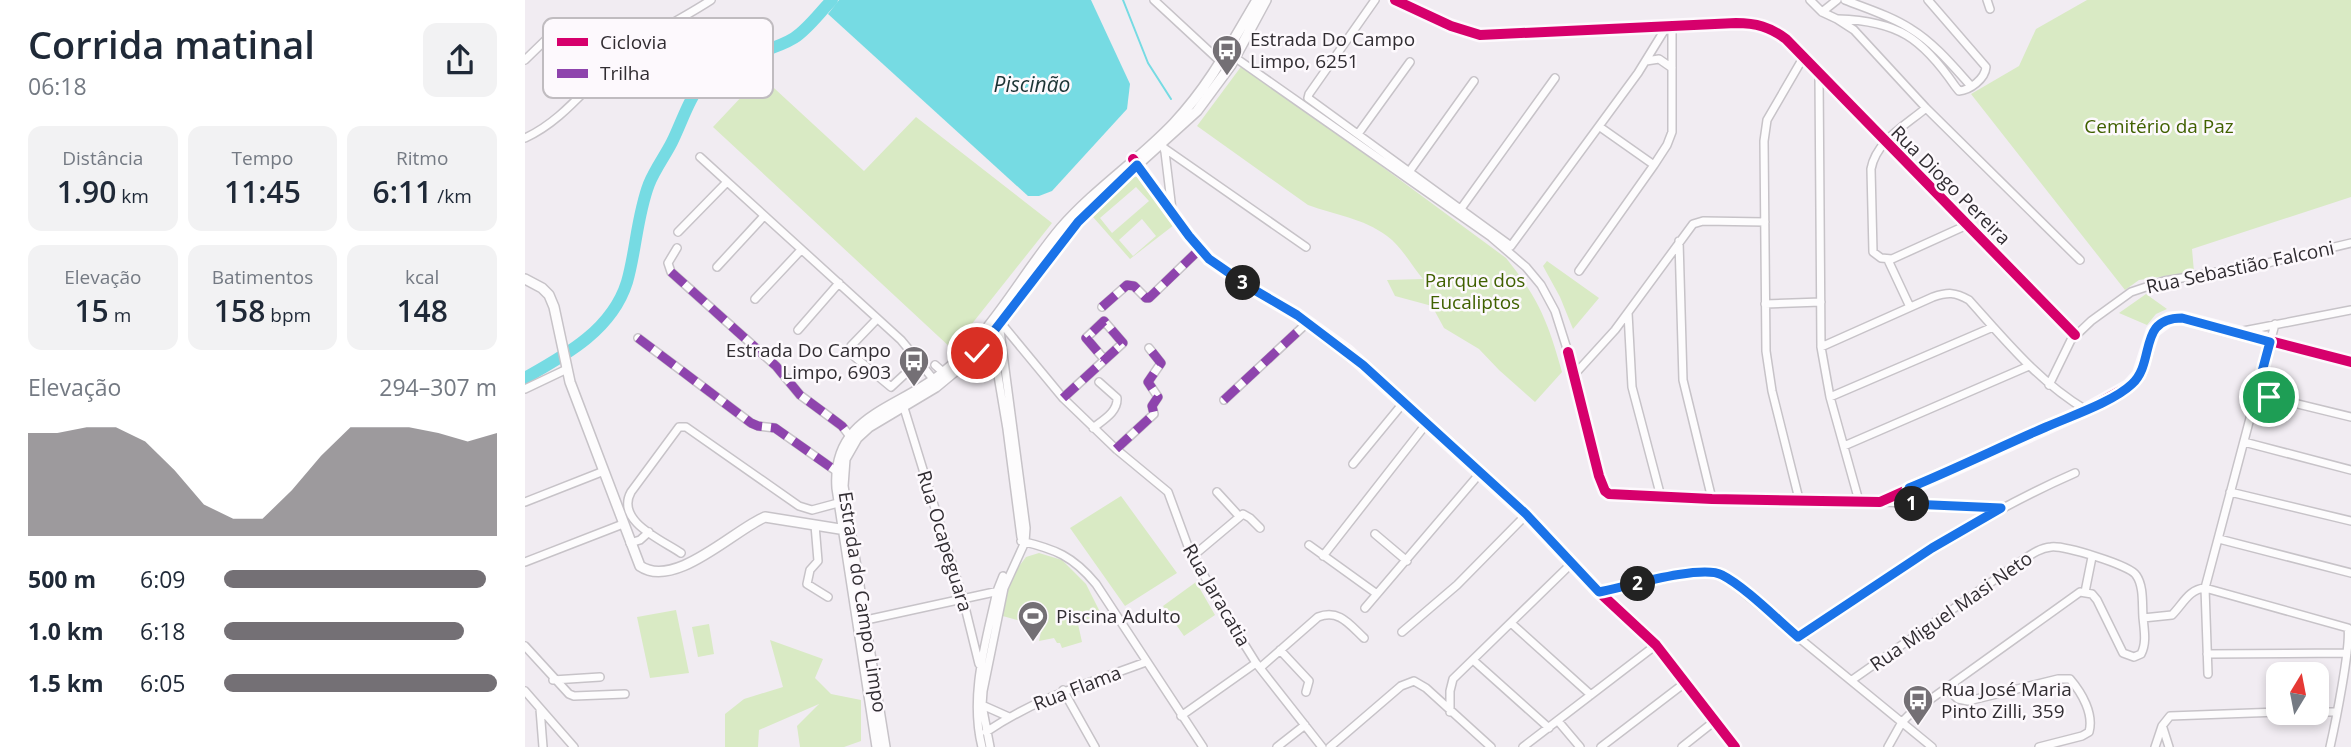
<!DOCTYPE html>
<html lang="pt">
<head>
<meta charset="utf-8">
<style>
  body { margin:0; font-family:"Open Sans",sans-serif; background:#f2f2f3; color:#1f2937; height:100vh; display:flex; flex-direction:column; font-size:26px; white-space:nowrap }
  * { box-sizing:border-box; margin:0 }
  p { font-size:23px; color:#747a83 }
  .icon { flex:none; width:38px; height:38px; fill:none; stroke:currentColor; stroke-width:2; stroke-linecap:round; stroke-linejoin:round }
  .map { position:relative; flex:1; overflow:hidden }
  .side { display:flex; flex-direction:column; background:#fff; width:525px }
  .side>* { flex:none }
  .needle { width:46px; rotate:10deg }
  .fabs { position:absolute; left:1741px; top:662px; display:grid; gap:14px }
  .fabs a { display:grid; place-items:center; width:63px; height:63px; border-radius:14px; background:#fff; box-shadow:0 4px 10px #0003; font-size:35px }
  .pin { position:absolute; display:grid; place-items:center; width:60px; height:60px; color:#fff; margin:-30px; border:4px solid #fff; border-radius:50%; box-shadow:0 2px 7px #0007 }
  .km { position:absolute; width:35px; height:35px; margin:-18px; border-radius:50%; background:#222; color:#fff; font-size:19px; line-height:35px; text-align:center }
  .round { display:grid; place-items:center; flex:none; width:74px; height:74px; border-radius:14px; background:#f2f2f3 }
  .head { display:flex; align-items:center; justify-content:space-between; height:119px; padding:0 28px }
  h1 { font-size:38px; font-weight:600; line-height:52px }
  .stats { display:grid; grid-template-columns:repeat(3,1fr); gap:10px; height:119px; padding:7px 28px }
  .stats div { display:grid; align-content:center; border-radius:14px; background:#f2f2f3; text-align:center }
  .stats b { font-size:30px; font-weight:600 }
  .stats small { font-size:19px; font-weight:400 }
  .stats p { font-size:19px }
  .chart { height:196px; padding:14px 28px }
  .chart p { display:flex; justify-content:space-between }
  .chart svg { width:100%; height:126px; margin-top:7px; fill:#747075; opacity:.7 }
  ul { padding:0 28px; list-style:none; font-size:23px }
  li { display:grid; grid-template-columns:112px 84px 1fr; align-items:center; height:52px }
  li i { height:18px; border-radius:9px; background:#747075 }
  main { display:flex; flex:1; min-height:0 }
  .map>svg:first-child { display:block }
  .green { fill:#d9eac4; fill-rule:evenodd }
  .water { fill:#76dbe3 }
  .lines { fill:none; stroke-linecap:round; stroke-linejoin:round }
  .stream { stroke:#76dbe3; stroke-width:2 }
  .river { stroke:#76dbe3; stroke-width:12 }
  .minor-casing { stroke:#c7c3c8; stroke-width:10 }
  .major-casing { stroke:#c7c3c8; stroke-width:12 }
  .minor { stroke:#fdfcfd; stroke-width:7 }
  .major { stroke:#fdfcfd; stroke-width:9 }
  .quiet { stroke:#8e44ad; stroke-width:9; stroke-dasharray:18 9; stroke-linecap:butt }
  .cycleway-casing { stroke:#fdf9fd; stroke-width:15 }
  .cycleway { stroke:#d6006c; stroke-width:10 }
  .route-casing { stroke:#fff; stroke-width:14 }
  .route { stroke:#1a73e8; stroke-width:9 }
  .labels { text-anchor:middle; stroke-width:5; stroke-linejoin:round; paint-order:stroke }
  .poi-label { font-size:19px; fill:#312d32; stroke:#fdf9fd; text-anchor:start }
  .park-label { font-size:19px; fill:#406100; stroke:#fdf9fd }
  .street-label { font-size:19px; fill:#312d32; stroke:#fdf9fd }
  .water-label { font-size:21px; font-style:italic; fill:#1c3435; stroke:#fdf9fd }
  .key { fill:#fdf9fd; stroke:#c0bcc0; stroke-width:2 }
  .key-label { font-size:19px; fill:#312d32 }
</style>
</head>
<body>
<main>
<section class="side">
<div class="head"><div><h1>Corrida matinal</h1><p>06:18</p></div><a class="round"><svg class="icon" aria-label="share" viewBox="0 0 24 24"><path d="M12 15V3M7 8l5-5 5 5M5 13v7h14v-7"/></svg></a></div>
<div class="stats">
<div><p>Distância</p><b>1.90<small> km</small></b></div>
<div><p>Tempo</p><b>11:45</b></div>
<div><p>Ritmo</p><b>6:11<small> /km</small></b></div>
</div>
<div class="stats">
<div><p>Elevação</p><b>15<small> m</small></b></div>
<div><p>Batimentos</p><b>158<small> bpm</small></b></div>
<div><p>kcal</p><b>148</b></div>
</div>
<div class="chart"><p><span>Elevação</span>294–307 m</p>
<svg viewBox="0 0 160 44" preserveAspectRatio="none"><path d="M0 44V8L10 8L20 6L30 6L40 11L50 21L60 33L70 38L80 38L90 28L100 16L110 6L120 6L130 6L140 8L150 11L160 8V44z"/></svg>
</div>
<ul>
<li><b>500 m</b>6:09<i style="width:96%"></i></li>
<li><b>1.0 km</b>6:18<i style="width:88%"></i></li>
<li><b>1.5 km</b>6:05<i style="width:100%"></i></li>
</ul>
</section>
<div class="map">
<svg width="1826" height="747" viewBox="0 0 1826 747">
  <rect width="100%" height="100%" fill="#f1ecf2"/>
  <path class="green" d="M1562,0H1826V197L1667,249L1669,272L1614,280L1600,290L1446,94L1494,66L1511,29Z
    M718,64L981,258C1014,299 1023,322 1037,372L1010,402L974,370L954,349L919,328L907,306L870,296L862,280L898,279C886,265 877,247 862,236C838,218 810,215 783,205L672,126Z
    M236,76L339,171L391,117L527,223L427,349L188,127Z
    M608,177H614L619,183L649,225L605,259L568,217ZM611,187L624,201L587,233L575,218ZM617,219L631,236L608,256L594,240Z
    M1022,261L1074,298L1048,329L1035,297L1018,266Z
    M1621,294L1642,309L1631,314L1622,325L1594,313Z
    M596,496L652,573L600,606L545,528Z
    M514,553L537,560L561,584L577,616L553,624L557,642L537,648L535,643H532L529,638L514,641L517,627L474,615L489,573L501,557Z
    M671,582L690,615L659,636L638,606Z
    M151,610L164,673L125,678L112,617Z
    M184,624L189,654L173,657L167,627Z
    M245,640L298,659L290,678L306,694L336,700V741L319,747H275L272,726L294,704L234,730L233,747H200V714L219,699L258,687Z"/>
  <path class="water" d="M314,0H566L605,84L602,109L527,191L514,196H503L303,14Z"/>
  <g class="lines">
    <path class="stream" d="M598,0L623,63L646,99"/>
    <path class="river" d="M0,378C41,355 87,330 102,282C111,251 112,215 124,184C130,169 140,156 147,142C157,122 164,97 179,81C203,54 240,56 269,38C283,29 295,12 307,0"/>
    <g class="minor-casing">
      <path id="minor" d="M629,0L697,63
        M850,0L784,94L783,98L986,246L1113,73L1142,26
        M870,0L926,26L955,35L1160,26
        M1285,0L1297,12L1312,19L1329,30L1401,108L1555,260
        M1320,0C1343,9 1366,16 1386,29C1409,43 1428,66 1446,86
        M1462,0L1465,9
        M1297,12L1312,0
        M1313,19C1373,21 1397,38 1430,86L1434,91C1445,90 1460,79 1461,67L1403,0
        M1169,25C1202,22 1234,18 1261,39L1550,335
        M0,60L34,27
        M715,61L966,237L1001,267L1016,285L1030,311L1043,352L1077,484L1080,491L1089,495L1355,502L1561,410L1604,386L1614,375L1628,331L1644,319L1657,318L1826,362
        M1121,61L1134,59L1147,68
        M1294,75L1296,347L1305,397L1334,501
        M1401,108C1381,125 1351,141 1346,169L1348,252L1356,258L1367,259L1442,225
        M1075,127L1129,165L1142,145L1147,132V27
        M833,134L885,62
        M0,138C40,120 65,81 99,54C126,33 157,19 186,0
        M638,146L640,152L647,210
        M639,148L781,247
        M175,157L376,340L409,380
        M610,163L664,236L684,259L726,288L772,315L822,351L1001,515L1074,592L1131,645L1210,747
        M884,172L949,81
        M935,210L1030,78
        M153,232L202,182
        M1154,241L1158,380L1187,499
        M152,248L143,263L146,272L251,366L275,395L317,426L324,435
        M1363,260L1385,307
        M192,267L239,216
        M1054,271L1129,165
        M230,299L276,250
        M1240,304L1296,302
        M577,307L602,285L609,286L621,298H624L675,249
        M1103,313L1107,387L1136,497
        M352,319L326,346L325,353L366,387L394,361
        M476,323L538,398L591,449L643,492L664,549L706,623L731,663L797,747
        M273,330L314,283
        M1713,332L1826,310
        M466,334L482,429L496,537
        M113,338L226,423L233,426L250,428L311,471
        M1296,347L1408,297C1423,292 1430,292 1444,300C1480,340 1514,382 1561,410
        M410,365L418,372
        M1049,375L1090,330L1168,224L1178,221L1240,222
        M1524,385L1546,340L1566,321L1606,292L1639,281L1734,265L1826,243
        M0,389L42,369
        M1732,394L1826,417
        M1305,397L1468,327
        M538,398L598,343L579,321L561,338L579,359
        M699,400L782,323
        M379,408L438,599L454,664
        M568,428C578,420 593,412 592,398L574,382
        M1719,442L1826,470
        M1319,446L1504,366
        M591,449L629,414L627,406L633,397L623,382L636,363L624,348
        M828,464L879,402
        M692,492L714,516
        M1705,492L1826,521
        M1274,499L1247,391L1241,351L1239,141L1242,120L1278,58
        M0,502L79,471
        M1358,502L1475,507
        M290,525L293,561L285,570L282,584L303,597
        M850,534L882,561
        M1694,539L1826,573
        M496,541C530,549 548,556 571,584L678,747
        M105,543L115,540L124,532
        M784,545L852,594
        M156,553C137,540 90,521 106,492L154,427H161L274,506L287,510L313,503
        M668,556L718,514L725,518L735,528
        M798,556L902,423
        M0,562L98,524
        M1074,592L1168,573L1179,571L1196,574L1407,747
        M1560,592L1567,557
        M840,608L956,472
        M1618,618L1647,615C1658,604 1664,589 1680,588L1823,628C1826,646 1810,725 1805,747
        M341,620L474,591
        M986,623L1066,695
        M877,632L932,585L1001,515
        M1273,637C1363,577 1451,516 1550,473
        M0,646L44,694L49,696L100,694
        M755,650L784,681L781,692
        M1682,654L1822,653
        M948,660L1024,728
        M736,667L793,617C814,609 824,624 839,638
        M1683,674L1680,588L1750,324
        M28,680L75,677
        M1327,680L1492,564C1503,557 1513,548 1526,547C1538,545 1605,565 1611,575C1619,586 1617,604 1618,617C1619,629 1622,643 1616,654L1609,657L1598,653L1572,600L1567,594L1555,592L1385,714L1377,722L1363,747
        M1422,689L1433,699L1443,701L1533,679H1545C1557,693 1569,714 1564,732L1557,736L1514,747
        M538,690L570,747
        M0,691L49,747
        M457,705L484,717
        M15,709L18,747
        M925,712V691L928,679L1046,564
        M1792,712H1812
        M656,716L731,663
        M1033,721L1055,747
        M1638,728L1644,747
        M461,732C515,696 562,684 621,662
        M457,747C444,695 461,642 472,591L478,576
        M465,747L457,705L458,691L479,588L500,542L501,528L474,323
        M752,747L780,725
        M805,747L876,686L889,681L901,688L966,747
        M998,747L1131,645
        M1076,747L1161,682
        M1157,747L1191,720
        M1630,747L1637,726L1645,716L1754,712"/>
    </g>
    <g class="major-casing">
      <path id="major" d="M0,279L17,288L24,295L29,307L45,382L115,566C150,590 210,529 240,517L321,530
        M352,747L312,488C307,417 370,410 415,375C468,334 494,278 536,228C570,189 614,160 649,123C684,86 706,44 732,0
        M360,747L318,486L320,459L332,438L344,427L411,387L452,353L553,222L589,186L672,111L706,65L741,0"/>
    </g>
    <use href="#minor" class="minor"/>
    <use href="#major" class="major"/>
    <path class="quiet" d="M146,272L251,366L275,395L317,426L324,435
      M577,307L602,285L609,286L621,298H624L675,249
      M113,338L226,423L233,426L250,428L311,471
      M538,398L598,343L579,321L561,338L579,359
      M699,400L782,323
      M591,449L629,414L627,406L633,397L623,382L636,363L624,348"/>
    <g class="cycleway-casing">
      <path id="cycleway" d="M870,0L926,26L955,35L1211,23C1231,23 1245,27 1261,39L1550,335
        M608,159L664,236L684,259L726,288L772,315L822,351L1001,515L1074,592L1131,645L1210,747
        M1043,352L1074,476L1080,491L1084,494L1187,499L1355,502L1561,410L1604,386L1614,375L1628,331L1644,319L1657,318L1826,362"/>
    </g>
    <use href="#cycleway" class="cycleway"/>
  </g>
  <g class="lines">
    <g class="route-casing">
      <path id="route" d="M452,353L553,222L612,165L664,236L684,259L726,288L772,315L838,365L1001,514L1074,592C1100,587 1176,564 1197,575C1219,586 1253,620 1273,637L1407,548L1476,508L1385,504L1382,496L1384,488C1430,469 1475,447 1521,427C1546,416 1588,402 1607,384C1631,362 1612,318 1657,318L1745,342L1731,394L1744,397"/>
    </g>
    <use href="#route" class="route"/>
  </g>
  <defs>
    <g id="bus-pin" transform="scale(1.575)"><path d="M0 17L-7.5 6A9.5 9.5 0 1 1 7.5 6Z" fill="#747075" stroke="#fdf9fd"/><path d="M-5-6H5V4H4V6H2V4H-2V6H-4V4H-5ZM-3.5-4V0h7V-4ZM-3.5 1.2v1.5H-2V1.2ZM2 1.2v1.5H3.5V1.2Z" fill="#fff"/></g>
    <g id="stadium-pin" transform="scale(1.575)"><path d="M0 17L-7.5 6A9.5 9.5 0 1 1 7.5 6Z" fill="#747075" stroke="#fdf9fd"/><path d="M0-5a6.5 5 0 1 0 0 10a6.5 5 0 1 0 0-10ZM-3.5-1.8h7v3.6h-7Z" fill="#fff"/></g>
  </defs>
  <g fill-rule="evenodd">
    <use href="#bus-pin" x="702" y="50"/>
    <use href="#bus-pin" x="389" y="361"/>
    <use href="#stadium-pin" x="508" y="616"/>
    <use href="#bus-pin" x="1393" y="700"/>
  </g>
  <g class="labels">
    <g class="poi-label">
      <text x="725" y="46">Estrada Do Campo<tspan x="725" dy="22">Limpo, 6251</tspan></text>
      <text x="366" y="357" text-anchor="end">Estrada Do Campo<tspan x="366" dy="22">Limpo, 6903</tspan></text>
      <text x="531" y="623">Piscina Adulto</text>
      <text x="1416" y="696">Rua José Maria<tspan x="1416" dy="22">Pinto Zilli, 359</tspan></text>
    </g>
    <g class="park-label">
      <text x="1634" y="133">Cemitério da Paz</text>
      <text x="950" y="287">Parque dos<tspan x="950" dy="22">Eucaliptos</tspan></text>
    </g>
    <g class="street-label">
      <text transform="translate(1426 185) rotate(45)" y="7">Rua Diogo Pereira</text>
      <text transform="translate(1715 267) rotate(-12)" y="7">Rua Sebastião Falconi</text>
      <text transform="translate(420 541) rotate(73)" y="7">Rua Ocapeguara</text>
      <text transform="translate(692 595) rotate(60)" y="7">Rua Jaracatia</text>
      <text transform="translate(338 602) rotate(81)" y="7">Estrada do Campo Limpo</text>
      <text transform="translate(1426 611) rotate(-35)" y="7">Rua Miguel Masi Neto</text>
      <text transform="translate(552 688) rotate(-21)" y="7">Rua Flama</text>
    </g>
    <g class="water-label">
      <text x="507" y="92">Piscinão</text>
    </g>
  </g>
  <rect x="18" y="18" width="230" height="80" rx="10" class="key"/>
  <rect x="32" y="38" width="31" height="8" fill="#d6006c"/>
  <rect x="32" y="69" width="31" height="9" fill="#8e44ad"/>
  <g class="key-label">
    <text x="75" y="49">Ciclovia</text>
    <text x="75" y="80">Trilha</text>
  </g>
</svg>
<div class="fabs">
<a><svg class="needle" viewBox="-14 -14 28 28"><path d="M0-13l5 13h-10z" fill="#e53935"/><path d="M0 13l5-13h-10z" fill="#747a83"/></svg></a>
</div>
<div class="pin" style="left:1744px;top:397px;background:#1e9e55"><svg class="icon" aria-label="arrive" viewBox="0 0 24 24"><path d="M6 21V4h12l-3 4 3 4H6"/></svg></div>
<div class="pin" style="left:452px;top:353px;background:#d93025"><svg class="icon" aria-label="check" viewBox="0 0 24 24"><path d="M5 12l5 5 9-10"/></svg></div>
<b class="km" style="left:1387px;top:504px">1</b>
<b class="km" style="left:1113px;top:584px">2</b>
<b class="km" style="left:718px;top:283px">3</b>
</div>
</main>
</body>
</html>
